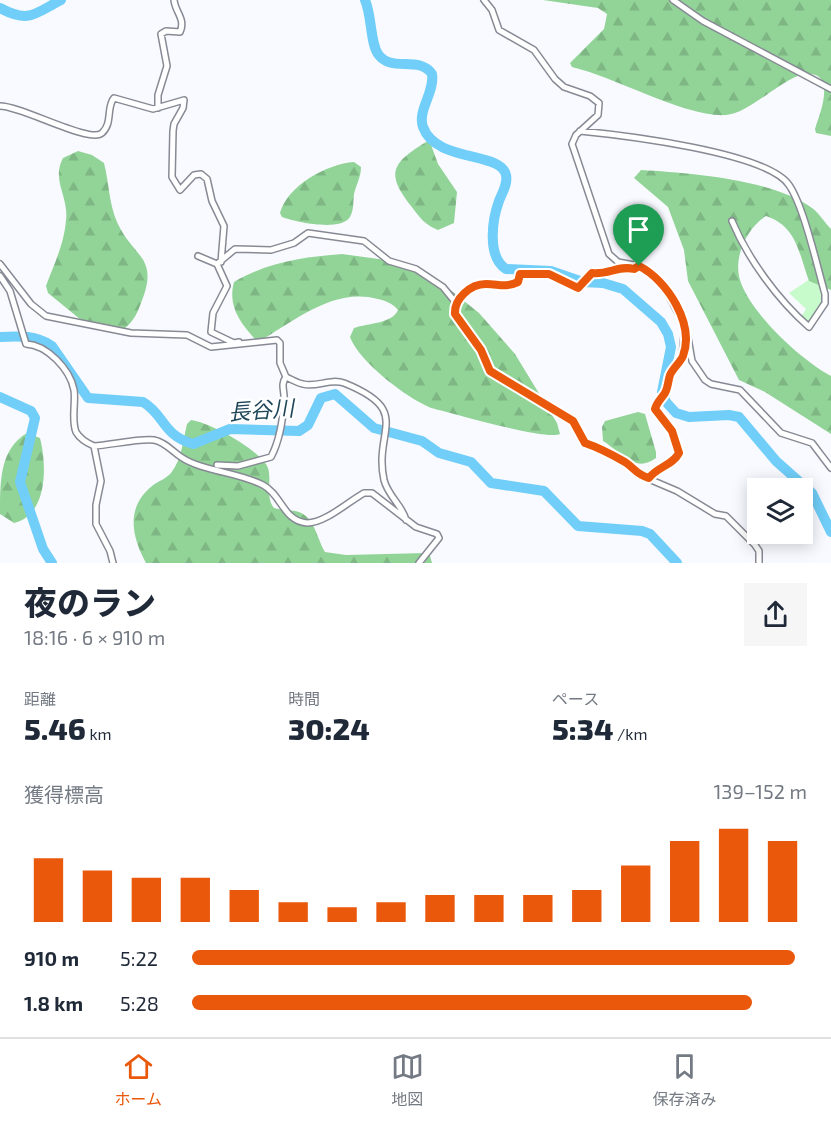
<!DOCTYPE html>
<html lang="ja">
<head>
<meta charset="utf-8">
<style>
  body { margin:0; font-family:"Exo 2","Noto Sans JP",sans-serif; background:#f6f6f7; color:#1f2937; height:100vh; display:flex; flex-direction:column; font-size:22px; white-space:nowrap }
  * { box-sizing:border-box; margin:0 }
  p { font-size:20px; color:#747a83 }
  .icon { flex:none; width:33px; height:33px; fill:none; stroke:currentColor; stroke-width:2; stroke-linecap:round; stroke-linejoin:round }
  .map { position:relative; height:563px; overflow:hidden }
  .panel { display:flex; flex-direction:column; background:#fff; flex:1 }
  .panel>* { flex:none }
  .fabs { position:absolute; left:747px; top:478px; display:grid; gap:12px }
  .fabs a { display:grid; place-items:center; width:66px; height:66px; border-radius:0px; background:#fff; box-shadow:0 3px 15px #0003; font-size:30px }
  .pin { position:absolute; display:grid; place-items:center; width:51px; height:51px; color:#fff; margin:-62px -26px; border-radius:50% 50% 50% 0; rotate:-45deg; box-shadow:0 0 6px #0007 }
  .pin .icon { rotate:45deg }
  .round { display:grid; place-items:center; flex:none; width:63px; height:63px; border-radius:0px; background:#f6f6f7 }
  .head { display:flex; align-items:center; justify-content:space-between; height:102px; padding:0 24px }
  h1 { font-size:33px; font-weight:800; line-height:45px }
  .figures { display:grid; grid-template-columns:repeat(3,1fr); gap:9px; height:102px; padding:6px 24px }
  .figures div { display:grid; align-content:center }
  .figures b { font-size:30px; font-weight:800 }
  .figures small { font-size:16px; font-weight:400 }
  .figures p { font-size:16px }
  .chart { height:168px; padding:12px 24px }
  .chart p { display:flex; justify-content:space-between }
  .chart svg { width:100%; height:108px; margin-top:6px; stroke:#ea580c; stroke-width:6 }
  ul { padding:0 24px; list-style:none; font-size:20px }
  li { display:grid; grid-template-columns:96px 72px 1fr; align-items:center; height:45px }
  li i { height:15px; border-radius:8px; background:#ea580c }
  .menu { display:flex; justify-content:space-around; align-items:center; height:84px; border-top:2px solid #e0e1e3; background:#fff; font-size:16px; color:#747a83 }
  .menu a { display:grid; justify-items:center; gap:3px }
  .menu .current { color:#ea580c }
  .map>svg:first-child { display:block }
  .green { fill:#c7fbcb }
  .forest { fill:url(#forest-firs) }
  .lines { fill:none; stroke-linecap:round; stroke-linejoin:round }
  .river { stroke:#70cef8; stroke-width:10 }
  .minor-casing { stroke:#878a94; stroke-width:8 }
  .minor { stroke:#fff; stroke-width:5 }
  .route-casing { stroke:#fff; stroke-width:12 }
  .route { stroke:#ea580c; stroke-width:8 }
  .labels { text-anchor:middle; stroke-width:5; stroke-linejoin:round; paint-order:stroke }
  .water-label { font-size:22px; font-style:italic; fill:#1e4759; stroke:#fff }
</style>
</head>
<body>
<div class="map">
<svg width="831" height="563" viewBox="0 0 831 563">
  <defs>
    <pattern id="forest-firs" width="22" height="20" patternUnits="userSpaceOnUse" patternTransform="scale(1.5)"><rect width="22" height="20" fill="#92d498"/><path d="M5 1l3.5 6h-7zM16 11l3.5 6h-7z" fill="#7eb684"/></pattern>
  </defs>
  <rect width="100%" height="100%" fill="#f9faff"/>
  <path class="green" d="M816,275C826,301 824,302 809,324L801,317L806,309L789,293Z"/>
  <path class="forest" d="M543,0H831V136L816,133L815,129C819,116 831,88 819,77C796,60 756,113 726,115C687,118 615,77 572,67L570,63L604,29L607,14L598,8Z
    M426,142H430L438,164L457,192L454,223L438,230C425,225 420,218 411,206C385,173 392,163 426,142Z
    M78,151L92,155L104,163C109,182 109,204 117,222C133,258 160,256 141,303C137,314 133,322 124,329L86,324L48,293L46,286C54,264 64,245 66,220C69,197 51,180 63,158Z
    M354,162L361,167C361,177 356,185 354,194C353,202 354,210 350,217C341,232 295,222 282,217L280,213C288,185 327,164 354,162Z
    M641,170C690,173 772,179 812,208C819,213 825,223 831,229V290L809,281C799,254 797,226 766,216C747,228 733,257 740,280C750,313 801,360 831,376V434L765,392L739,380L688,281L684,250L668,207L634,178Z
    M342,254L408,263L443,284L479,313L515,354L557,423L560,434C547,441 452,413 431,408C407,398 359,362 350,337L354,328C368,323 392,324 398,310C392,303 386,301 378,299C333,287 295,321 258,342C242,325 227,307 234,282C268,262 303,257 342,254Z
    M638,412L645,414L656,452V458C635,474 621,452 603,441L602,427L605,421Z
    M191,420C209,422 262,451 268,468C272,481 265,497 274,508C282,510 292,510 299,512C315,518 317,539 325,552L346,555L425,553L430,556L432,563H146C132,537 125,508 152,486C158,481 166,479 171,473C182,459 183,440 187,424Z
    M27,433L40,438C47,465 48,515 14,523L0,514C0,480 0,449 27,433Z"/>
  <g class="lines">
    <path class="river" d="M365,0C372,16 370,42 378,54C391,73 419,55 432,74C435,92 417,111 423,127C436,163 501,151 506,175C508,184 502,193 499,201C492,220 487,257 506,269L551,271L583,282L603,283L623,289L661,322L668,334L671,347L662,392L666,402L676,413L689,417L729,415L739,417L776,461L812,493L831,532
      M0,8C30,24 35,13 61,0
      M0,337C19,336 36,335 52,346L88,398L143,402C165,415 162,435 193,444L230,429L299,431L308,425L321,398L335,394L374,428L422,441L439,453L471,462L491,483L544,491L578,526L642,531L650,534L677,563
      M0,397L31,411L35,418L20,482L43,549L52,563"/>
    <g class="minor-casing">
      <path id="minor" d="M484,0L492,10L499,30L534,50L555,79L564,87L590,96L599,103L598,115L576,135L572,144L609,254L618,262L639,266L655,277L669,296L685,326L682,357L670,377L667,389L655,409L672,431L679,452C673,465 657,467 649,478
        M673,0L703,21L831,89
        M0,106C22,106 90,144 102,133C113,123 106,107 114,98L153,109L184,100L183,108L174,124L173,131L172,177L180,190L194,175L201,174L207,179L212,201L224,226L221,262
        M158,108V95L167,66L161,34L166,31L180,32C186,19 175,12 174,0
        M580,131C621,135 767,152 789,185C804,207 817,266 825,294V303L809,327C778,300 748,259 732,221
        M198,256L217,264L235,249L271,250L294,243L308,233L364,241L389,261L416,269L443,287L456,303
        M0,264L31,304L46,316L131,333L187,335L211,347L277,340L280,343V363L286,377C291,379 297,383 303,384C316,388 330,378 344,383C414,411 373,430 384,480C388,496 402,505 406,520
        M217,264L227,286L213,313L211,332L234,343L239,342
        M639,266L634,269C619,265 608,275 592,273L578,288L549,274H520L518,282C505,288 499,284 486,284C470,284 454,299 455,314L481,350L490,371L573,421L585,443L604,449L626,463L637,474L677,491L715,514L726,516L755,545L759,551V563
        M0,276L10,291L26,344C47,345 70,369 74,390C76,402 71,420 76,432C80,439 87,443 94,446C110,445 141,438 154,440C165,442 172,451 181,457C201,471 238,472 263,485C282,495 283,521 307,523C325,523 348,502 364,493H372L416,527L437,534L439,538L419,563
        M688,338L692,361L705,380L711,384L740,390L781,433L812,443L831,468
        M94,446L101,481L96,505V524L110,551L113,563
        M217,465L238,466L271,457C280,440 283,419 284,400C285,391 280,385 286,377"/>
    </g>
    <use href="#minor" class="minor"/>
  </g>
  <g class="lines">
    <g class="route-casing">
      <path id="route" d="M639,266C667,280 695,324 683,356C680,363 673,368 670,375C668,381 668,388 665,393C661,399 657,402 655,409L672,431L679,453C673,465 657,467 649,478C637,475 634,468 625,462C611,454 600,448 585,443L573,421L490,371L481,350L455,314C454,299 470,284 486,284C499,284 505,288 518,282L520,274H549L578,288L592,273C608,275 619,265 634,269Z"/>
    </g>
    <use href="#route" class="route"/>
  </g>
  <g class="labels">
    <g class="water-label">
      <text transform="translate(261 410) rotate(-4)" y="8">長谷川</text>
    </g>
  </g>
</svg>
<div class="fabs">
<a><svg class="icon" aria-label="layers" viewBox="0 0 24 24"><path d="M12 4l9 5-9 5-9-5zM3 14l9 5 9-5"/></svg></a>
</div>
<div class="pin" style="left:639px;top:266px;background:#1e9e55"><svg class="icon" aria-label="arrive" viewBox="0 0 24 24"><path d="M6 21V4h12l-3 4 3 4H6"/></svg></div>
</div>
<section class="panel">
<div class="head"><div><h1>夜のラン</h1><p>18:16 · 6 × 910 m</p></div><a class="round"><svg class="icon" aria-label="share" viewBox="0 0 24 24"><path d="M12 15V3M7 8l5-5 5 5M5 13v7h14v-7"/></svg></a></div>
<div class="figures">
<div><p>距離</p><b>5.46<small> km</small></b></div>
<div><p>時間</p><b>30:24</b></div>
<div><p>ペース</p><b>5:34<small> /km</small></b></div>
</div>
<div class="chart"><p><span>獲得標高</span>139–152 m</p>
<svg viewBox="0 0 160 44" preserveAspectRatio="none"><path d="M5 44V18M15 44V23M25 44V26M35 44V26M45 44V31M55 44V36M65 44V38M75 44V36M85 44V33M95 44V33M105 44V33M115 44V31M125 44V21M135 44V11M145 44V6M155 44V11"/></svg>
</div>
<ul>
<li><b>910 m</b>5:22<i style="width:98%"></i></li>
<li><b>1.8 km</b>5:28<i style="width:91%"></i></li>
</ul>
</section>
<nav class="menu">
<a class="current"><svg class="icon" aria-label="home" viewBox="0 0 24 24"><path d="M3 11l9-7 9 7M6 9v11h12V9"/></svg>ホーム</a>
<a><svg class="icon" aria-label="map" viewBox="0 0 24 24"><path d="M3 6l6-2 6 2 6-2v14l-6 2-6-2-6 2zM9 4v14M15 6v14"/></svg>地図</a>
<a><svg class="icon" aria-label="saved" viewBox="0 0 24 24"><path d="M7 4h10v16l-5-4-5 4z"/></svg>保存済み</a>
</nav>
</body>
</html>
